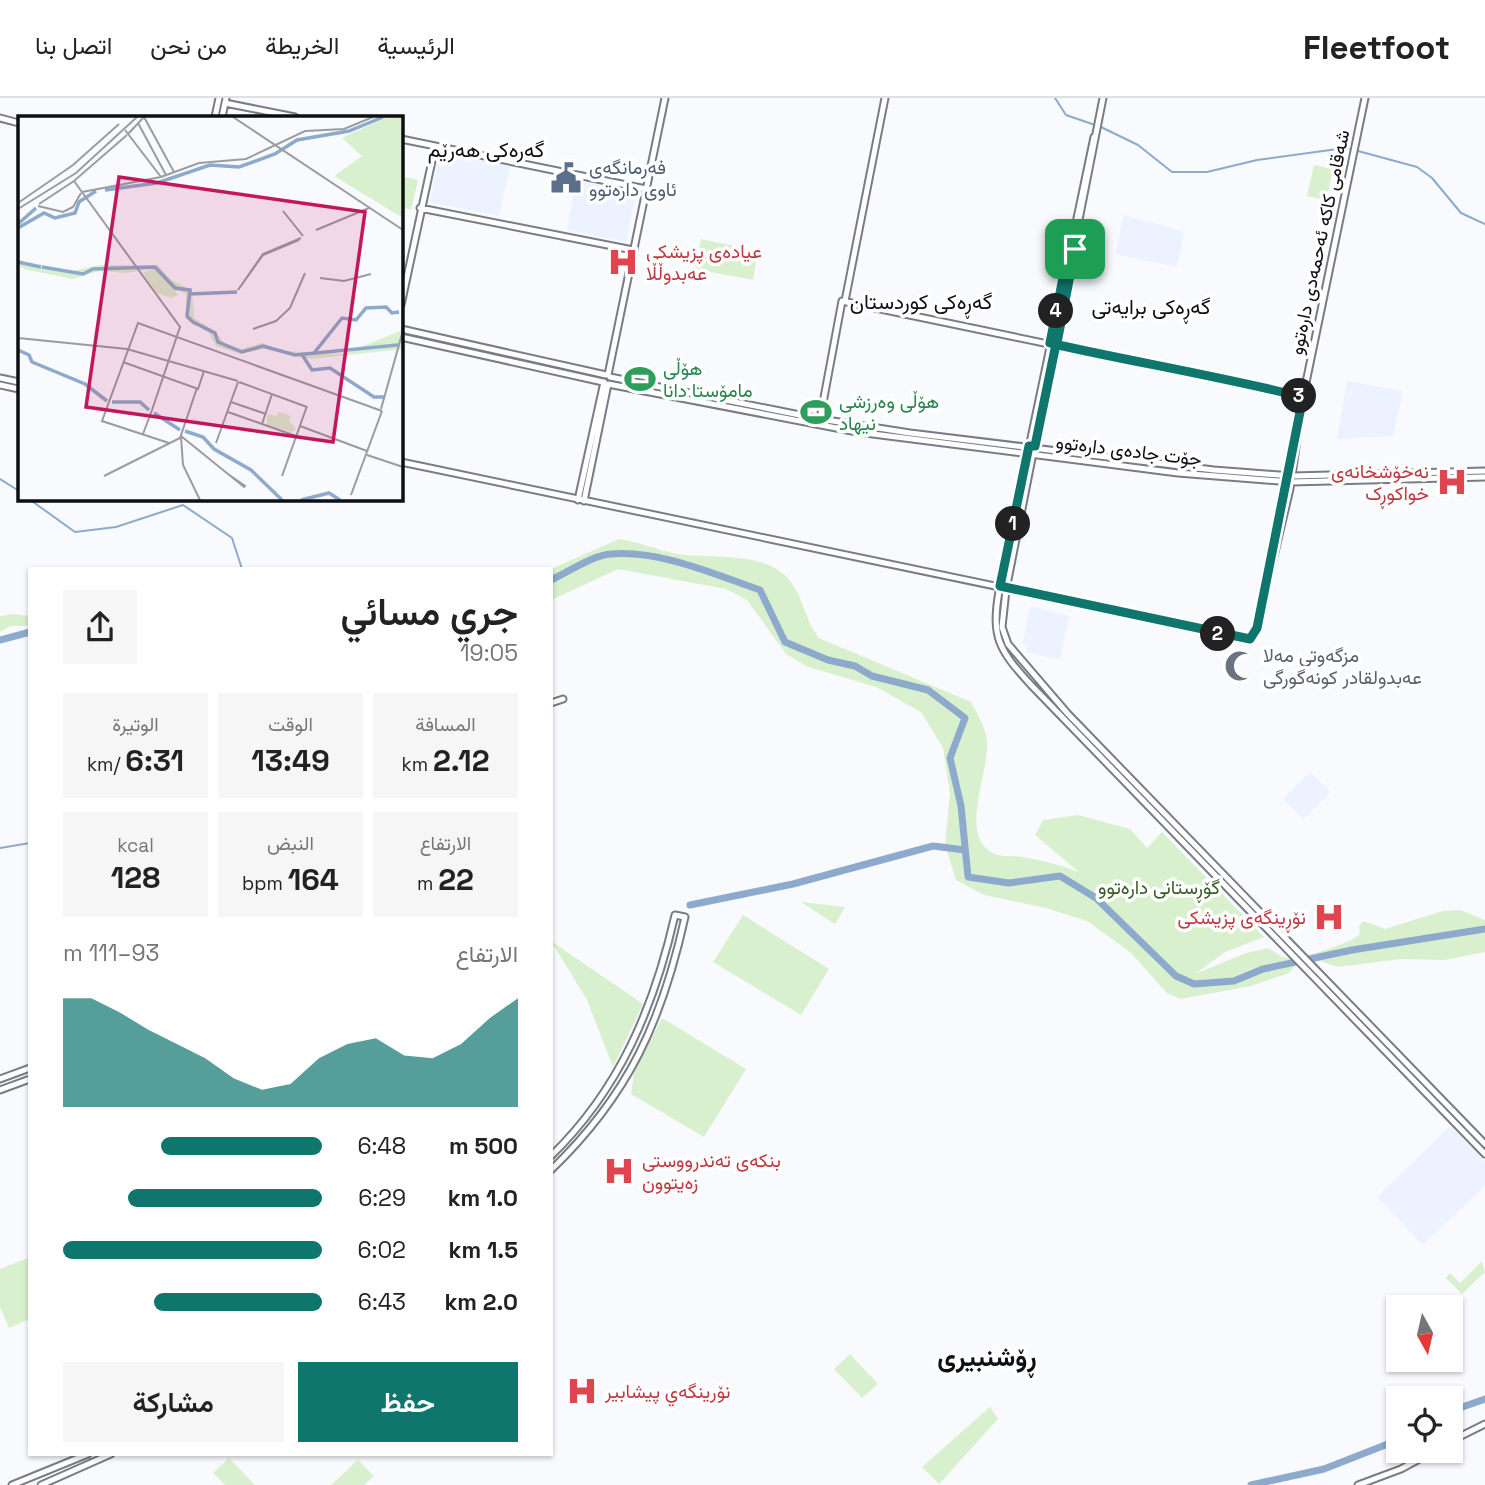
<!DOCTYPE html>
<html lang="ar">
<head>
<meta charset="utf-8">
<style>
  body { margin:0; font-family:"Space Grotesk",Vazirmatn,sans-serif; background:#f6f6f6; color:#222; direction:rtl; height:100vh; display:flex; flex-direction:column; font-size:26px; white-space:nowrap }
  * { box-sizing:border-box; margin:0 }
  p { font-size:23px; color:#767676 }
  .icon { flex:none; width:38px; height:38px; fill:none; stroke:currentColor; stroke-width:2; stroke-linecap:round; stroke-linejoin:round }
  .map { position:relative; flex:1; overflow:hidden; direction:ltr }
  .details { position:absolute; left:28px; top:469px; width:525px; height:889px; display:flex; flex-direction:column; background:#fff; border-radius:0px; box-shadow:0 2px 5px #0004; direction:rtl }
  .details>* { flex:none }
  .needle { width:46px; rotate:172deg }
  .buttons { position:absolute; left:1386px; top:1197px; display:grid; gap:14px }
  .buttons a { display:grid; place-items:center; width:77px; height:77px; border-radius:0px; background:#fff; box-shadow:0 2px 5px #0004; font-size:35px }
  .pin { position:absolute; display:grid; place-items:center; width:60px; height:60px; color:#fff; margin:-30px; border-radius:14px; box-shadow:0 4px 10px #0006 }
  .km { position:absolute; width:35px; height:35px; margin:-18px; border-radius:50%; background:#222; color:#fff; font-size:19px; line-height:35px; text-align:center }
  .round { display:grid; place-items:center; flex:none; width:74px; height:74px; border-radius:0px; background:#f6f6f6 }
  .head { display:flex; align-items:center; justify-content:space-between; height:119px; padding:0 35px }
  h1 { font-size:38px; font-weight:600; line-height:52px }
  .stats { display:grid; grid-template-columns:repeat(3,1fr); gap:10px; height:119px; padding:7px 35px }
  .stats div { display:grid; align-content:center; border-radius:0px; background:#f6f6f6; text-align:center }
  .stats b { font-size:30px; font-weight:600 }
  .stats small { font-size:19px; font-weight:400 }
  .stats p { font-size:19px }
  .chart { height:196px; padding:14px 35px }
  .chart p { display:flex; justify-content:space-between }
  .chart svg { width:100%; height:126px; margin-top:7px; fill:#0f766e; opacity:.7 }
  .cta { display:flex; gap:14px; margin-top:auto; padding:14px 35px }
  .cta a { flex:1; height:80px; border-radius:0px; background:#0f766e; color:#fff; font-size:28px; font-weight:600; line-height:80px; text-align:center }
  .cta a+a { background:#f6f6f6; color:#222 }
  ul { padding:0 35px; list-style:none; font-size:23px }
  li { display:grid; grid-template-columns:112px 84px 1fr; align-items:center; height:52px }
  li i { height:18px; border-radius:9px; background:#0f766e }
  header { display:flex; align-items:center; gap:42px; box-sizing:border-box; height:98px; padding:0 35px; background:#fff; border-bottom:2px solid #e0e0e0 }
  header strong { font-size:33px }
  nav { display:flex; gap:38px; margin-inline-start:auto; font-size:24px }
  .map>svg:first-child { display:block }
  .built { fill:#ecf2ff }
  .green { fill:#d9f0ce }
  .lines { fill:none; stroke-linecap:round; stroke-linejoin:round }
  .stream { stroke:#8daacc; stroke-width:2 }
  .river { stroke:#8daacc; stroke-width:7 }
  .secondary-casing { stroke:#787c84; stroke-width:9 }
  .secondary { stroke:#fff; stroke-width:5 }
  .route-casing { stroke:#fff; stroke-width:14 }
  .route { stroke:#0f766e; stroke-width:9 }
  .labels { text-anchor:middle; stroke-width:7; stroke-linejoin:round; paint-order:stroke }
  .service-label { font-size:19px; fill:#4e5e75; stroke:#fff; text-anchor:start }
  .street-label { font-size:19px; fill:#0e0f12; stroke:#fff }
  .health-label { font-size:19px; fill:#be3a42; stroke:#fff; text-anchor:start }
  .leisure-label { font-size:19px; fill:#27864d; stroke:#fff; text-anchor:start }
  .worship-label { font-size:19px; fill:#5b616d; stroke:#fff; text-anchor:start }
  .park-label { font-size:19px; fill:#395b27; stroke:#fff }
  .neighbourhood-label { font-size:21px; fill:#0e0f12; stroke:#fff }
  .district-label { font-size:26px; font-weight:bold; fill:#0e0f12; stroke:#fff }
  .inset-river { fill:none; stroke:#8daacc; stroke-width:3.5 }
  .inset-road { fill:none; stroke:#9a9ca0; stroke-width:2 }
  .view { fill:#c2185b; fill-opacity:0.15; stroke:#c2185b; stroke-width:3.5 }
  .inset-edge { fill:none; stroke:#0e0f12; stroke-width:3.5 }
</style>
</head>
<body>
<header>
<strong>Fleetfoot</strong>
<nav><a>الرئيسية</a><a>الخريطة</a><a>من نحن</a><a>اتصل بنا</a></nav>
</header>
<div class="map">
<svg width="1485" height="1387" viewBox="0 0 1485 1387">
  <rect width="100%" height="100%" fill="#f8fafe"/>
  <path class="built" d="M440,54L510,68L499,118L430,104Z
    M576,83L636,94L626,144L567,132Z
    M1124,117L1184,134L1177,169L1115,156Z
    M1347,283L1403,293L1393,338L1337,341Z
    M1030,508L1069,518L1060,562L1026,554L1027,547L1023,546Z
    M1310,674L1331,694L1304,721L1283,701Z
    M1450,1028L1485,1064V1088L1423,1147L1377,1099Z"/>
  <path class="green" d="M1314,67L1333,71L1326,102L1307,98Z
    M401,78L418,82L411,112L401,109Z
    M701,141L758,153L753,182L695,171Z
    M619,441C639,444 658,452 677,456C711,461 766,452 790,483C804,500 805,523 819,540L971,604C978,617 985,628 987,643C990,672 959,736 991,754C1001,760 1011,757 1022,759C1042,762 1060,767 1079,774L1035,737L1043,722L1078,717L1130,731L1147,750L1162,734L1264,839L1225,854L1195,876L1246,855L1268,850C1273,853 1281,859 1287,860C1300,862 1352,845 1360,836L1359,828L1363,823L1385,831L1443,813L1460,812L1485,822V854L1445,862L1401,861L1338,869L1320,863L1295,867L1289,875L1251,888L1181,901L1167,895L1130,854L1087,823L1046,810L984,797L956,782L945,746L950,696L943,650L921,614L876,589L808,569L786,556L747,502L726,491L618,471L551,502V471Z
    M15,516L30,518V528H11L0,534V518Z
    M801,804L845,809L835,826Z
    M743,817L829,871L801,917L713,864Z
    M551,843L643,906L613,969L587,902Z
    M662,920L746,971L704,1039L631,996L634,975Z
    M30,1159V1221L9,1230L0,1209V1171Z
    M1482,1163L1485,1174L1462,1196L1446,1180L1450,1175L1460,1185Z
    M850,1256L878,1286L862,1300L834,1271Z
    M990,1309L998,1321L939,1386L922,1369Z
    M229,1360L255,1387H225L213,1375Z
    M358,1362L374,1378L364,1387H331Z"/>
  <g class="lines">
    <path class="stream" d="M1055,0L1066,17L1095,27
      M1101,29L1138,47L1172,74H1207L1257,62L1345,50L1352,51
      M1358,53L1417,69L1432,80L1461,115L1485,126
      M0,381L19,393
      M29,401L75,434L116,429L183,407L232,440L242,471
      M0,750L30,745"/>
    <path class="river" d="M551,482C568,474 593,457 611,456C660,452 714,476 760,492L785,544L828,562L855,568L872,578L928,592L965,620L950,660L961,708L968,779L1009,785L1060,778L1096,800L1176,878L1194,886L1234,883L1263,871L1352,852L1485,831
      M0,542L30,534
      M690,807L793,786L933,748L965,752
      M1451,1313L1485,1301
      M1251,1387L1324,1371L1398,1342"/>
    <g class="secondary-casing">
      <path id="secondary" d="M1103,0L1006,492L1002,529L1008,546L1068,616L1485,1046
        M225,5L295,19
        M215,19L219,0
        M222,19L226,0
        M0,20L19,25
        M1094,39L999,493C991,540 999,552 1031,587L1485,1056
        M401,41L646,91
        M420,110L633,152
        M845,203L885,0
        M401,207L435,49
        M401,231L606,277
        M401,239L603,284
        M608,277L665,0
        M610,279L820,321L910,335L1214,372L1292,378L1485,373
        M0,280L19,284
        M0,287L19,291
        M820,321L842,203L1303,299
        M401,364L1249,541L1256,534L1290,391L1303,299L1365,0
        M578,402L604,284
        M584,403L608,286L857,334L1178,375L1291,384L1485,379
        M1282,414L1292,345L1297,336
        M551,605L563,601
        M0,981L30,970
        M0,992L30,981
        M551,1058C620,991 654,909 675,817L685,819C662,923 629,997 551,1072
        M1451,1343L1485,1326
        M12,1387L88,1356
        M41,1387L111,1356
        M1358,1387L1401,1371L1434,1353"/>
    </g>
    <use href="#secondary" class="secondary"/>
  </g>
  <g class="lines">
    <g class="route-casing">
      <path id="route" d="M1075,151L1058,240L1056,246L1035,348H1029L1000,488L1250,541L1257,530L1303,299C1222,279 1140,265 1058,247L1050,245L1069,150L1075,151"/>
    </g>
    <use href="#route" class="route"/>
  </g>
  <defs>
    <g id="civic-bare" transform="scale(2.415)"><path d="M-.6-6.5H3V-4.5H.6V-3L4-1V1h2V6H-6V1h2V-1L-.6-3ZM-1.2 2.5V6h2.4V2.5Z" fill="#5c6f8a" stroke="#fff" stroke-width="2.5" paint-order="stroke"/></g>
    <g id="hospital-bare" transform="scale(2.415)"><path d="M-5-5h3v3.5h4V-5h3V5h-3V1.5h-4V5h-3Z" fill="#e0444e" stroke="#fff" stroke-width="2.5" paint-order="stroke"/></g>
    <g id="stadium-bare" transform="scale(2.415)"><path d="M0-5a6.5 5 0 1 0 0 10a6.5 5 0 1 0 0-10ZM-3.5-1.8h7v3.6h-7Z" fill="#2e9e5b" stroke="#fff" stroke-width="2.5" paint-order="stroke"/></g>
    <g id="mosque-bare" transform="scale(2.415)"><path d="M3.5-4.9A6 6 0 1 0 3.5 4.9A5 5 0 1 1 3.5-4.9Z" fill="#6b7280" stroke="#fff" stroke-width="2.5" paint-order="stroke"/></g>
  </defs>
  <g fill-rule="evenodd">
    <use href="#civic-bare" x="566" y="80"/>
    <use href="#hospital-bare" x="623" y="164"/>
    <use href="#stadium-bare" x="640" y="281"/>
    <use href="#stadium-bare" x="816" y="314"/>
    <use href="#hospital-bare" x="1452" y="384"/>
    <use href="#mosque-bare" x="1240" y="568"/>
    <use href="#hospital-bare" x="1329" y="819"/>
    <use href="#hospital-bare" x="619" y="1073"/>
    <use href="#hospital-bare" x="582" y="1293"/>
  </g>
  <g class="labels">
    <g class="service-label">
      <text x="589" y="76">فەرمانگەی<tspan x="589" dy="22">ئاوی دارەتوو</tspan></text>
    </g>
    <g class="street-label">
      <text transform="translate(1319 144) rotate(-78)" y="7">شەقامی کاکە ئەحمەدی دارەتوو</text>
      <text transform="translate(1129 352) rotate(7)" y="7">جۆت جادەی دارەتوو</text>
    </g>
    <g class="health-label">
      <text x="646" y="160">عیادەی پزیشکی<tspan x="646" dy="22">عەبدوڵڵا</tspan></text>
      <text x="1429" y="380" text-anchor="end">نەخۆشخانەی<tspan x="1429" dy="22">خواکوڕک</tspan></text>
      <text x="1306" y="826" text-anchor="end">نۆڕینگەی پزیشکی</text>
      <text x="642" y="1069">بنکەی تەندرووستی<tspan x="642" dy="22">زەیتوون</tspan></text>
      <text x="605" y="1300">نۆرينگەي پيشابير</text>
    </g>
    <g class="leisure-label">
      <text x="663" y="277">هۆڵی<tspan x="663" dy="22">مامۆستا دانا</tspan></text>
      <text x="839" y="310">هۆڵی وەرزشی<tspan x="839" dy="22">نیهاد</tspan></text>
    </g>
    <g class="worship-label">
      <text x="1263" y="564">مزگەوتی مەلا<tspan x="1263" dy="22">عەبدولقادر کونەگورگی</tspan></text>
    </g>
    <g class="park-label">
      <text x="1159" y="796">گۆڕستانی دارەتوو</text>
    </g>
    <g class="neighbourhood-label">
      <text x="486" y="59">گەرەکی هەرێم</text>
      <text x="921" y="211">گەڕەکی کوردستان</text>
      <text x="1151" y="216">گەڕەکی برایەتی</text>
    </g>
    <g class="district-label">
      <text x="987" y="1268">ڕۆشنبیری</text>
    </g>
  </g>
  <g transform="translate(18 18)">
    <rect width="385" height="385" fill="#f8fafe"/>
    <path d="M369,1H385V102L316,60L344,40L324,22ZM0,145L50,156L81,149H140L153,164L174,174L176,202L197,215L206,227L223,233L244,227L264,235L325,238L385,214V233L294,243L246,233L222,238L198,230L191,217L168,203V178L156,173L160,179L153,182L139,177L125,157L134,153L108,157L81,155L55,163L10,154L0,150ZM261,296L273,300L271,305L278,313L274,316L249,309V298L259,300Z" fill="#d9f0ce"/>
    <path class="inset-river" d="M87,74L139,67L192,49L221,51L257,38L279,24L331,15L365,1M0,108L18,92M0,112L26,97L37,102L57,97L61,86L78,75M0,146L23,151M24,151L65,158L75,153L137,151L157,172L172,174L169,200L175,206L197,217L200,226L224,236L245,230L277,239L380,229M172,178L219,176M0,234L11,239L14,246L67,268L89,285M283,237L294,254L312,252L356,281H366M296,237L324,202L338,204L348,192L368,191L374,197L381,196M94,286H122L131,294M136,297L162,314M167,315L185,321L196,333L233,354L264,384M283,384L311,377L322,384"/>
    <path class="inset-road" d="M215,1L385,114M120,7L148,59M107,14L143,61M110,18L126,1L156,56M56,65L162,211L134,294M64,76L143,61L181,47L228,43L287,15L326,13L355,1M0,87L55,49L101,8M21,88L56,65L109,19M20,90L45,96L55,91L63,77M0,93L58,57L119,1M265,95L285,120M298,114L351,92M281,124L245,139L220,174L245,138L283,122M302,162L326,165L353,158M235,213L258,205L272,192L287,157M0,222L109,233L220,265M105,246L180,273L186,255M221,266L289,291M213,286L248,298M363,293L384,218L385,163M210,296L278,320M244,308L254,278M282,310L349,335M125,318L134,294M163,320L226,371L227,370L210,358M163,321L165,349L182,384M151,327L84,305L120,207L364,295M198,327L220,266M349,339L385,351M86,360L162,322L179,272M264,360L289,290M333,379L364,295"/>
    <path class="view" d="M101,61L347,96L315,326L68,291Z"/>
    <rect width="385" height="385" class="inset-edge"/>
  </g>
</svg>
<div class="buttons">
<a><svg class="needle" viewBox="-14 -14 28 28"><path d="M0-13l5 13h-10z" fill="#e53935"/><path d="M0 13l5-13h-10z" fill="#767676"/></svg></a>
<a><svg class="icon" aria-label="locate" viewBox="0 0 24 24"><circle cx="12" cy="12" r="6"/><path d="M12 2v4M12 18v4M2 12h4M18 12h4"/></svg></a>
</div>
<div class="pin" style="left:1075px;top:151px;background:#1e9e55"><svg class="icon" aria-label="arrive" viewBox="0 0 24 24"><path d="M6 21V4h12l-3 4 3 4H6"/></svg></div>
<b class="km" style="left:1013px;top:426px">1</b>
<b class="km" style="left:1218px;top:536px">2</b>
<b class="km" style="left:1299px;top:298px">3</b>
<b class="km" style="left:1056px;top:213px">4</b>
<section class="details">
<div class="head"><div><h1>جري مسائي</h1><p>19:05</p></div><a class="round"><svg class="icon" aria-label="share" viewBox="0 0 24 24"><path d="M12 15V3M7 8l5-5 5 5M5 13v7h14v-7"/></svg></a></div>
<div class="stats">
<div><p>المسافة</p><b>2.12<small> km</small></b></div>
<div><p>الوقت</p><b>13:49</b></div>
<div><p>الوتيرة</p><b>6:31<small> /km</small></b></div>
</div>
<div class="stats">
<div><p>الارتفاع</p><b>22<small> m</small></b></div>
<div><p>النبض</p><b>164<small> bpm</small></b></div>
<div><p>kcal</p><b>128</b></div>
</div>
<div class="chart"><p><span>الارتفاع</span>93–111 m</p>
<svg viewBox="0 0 160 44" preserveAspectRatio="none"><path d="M0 44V6L10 6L20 11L30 17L40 22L50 27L60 34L70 38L80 36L90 27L100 22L110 20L120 26L130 27L140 22L150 13L160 6V44z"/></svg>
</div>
<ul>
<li><b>500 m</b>6:48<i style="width:62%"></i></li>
<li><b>1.0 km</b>6:29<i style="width:75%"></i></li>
<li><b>1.5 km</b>6:02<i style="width:100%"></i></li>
<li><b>2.0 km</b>6:43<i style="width:65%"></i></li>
</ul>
<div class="cta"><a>حفظ</a><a>مشاركة</a></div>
</section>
</div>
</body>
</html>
